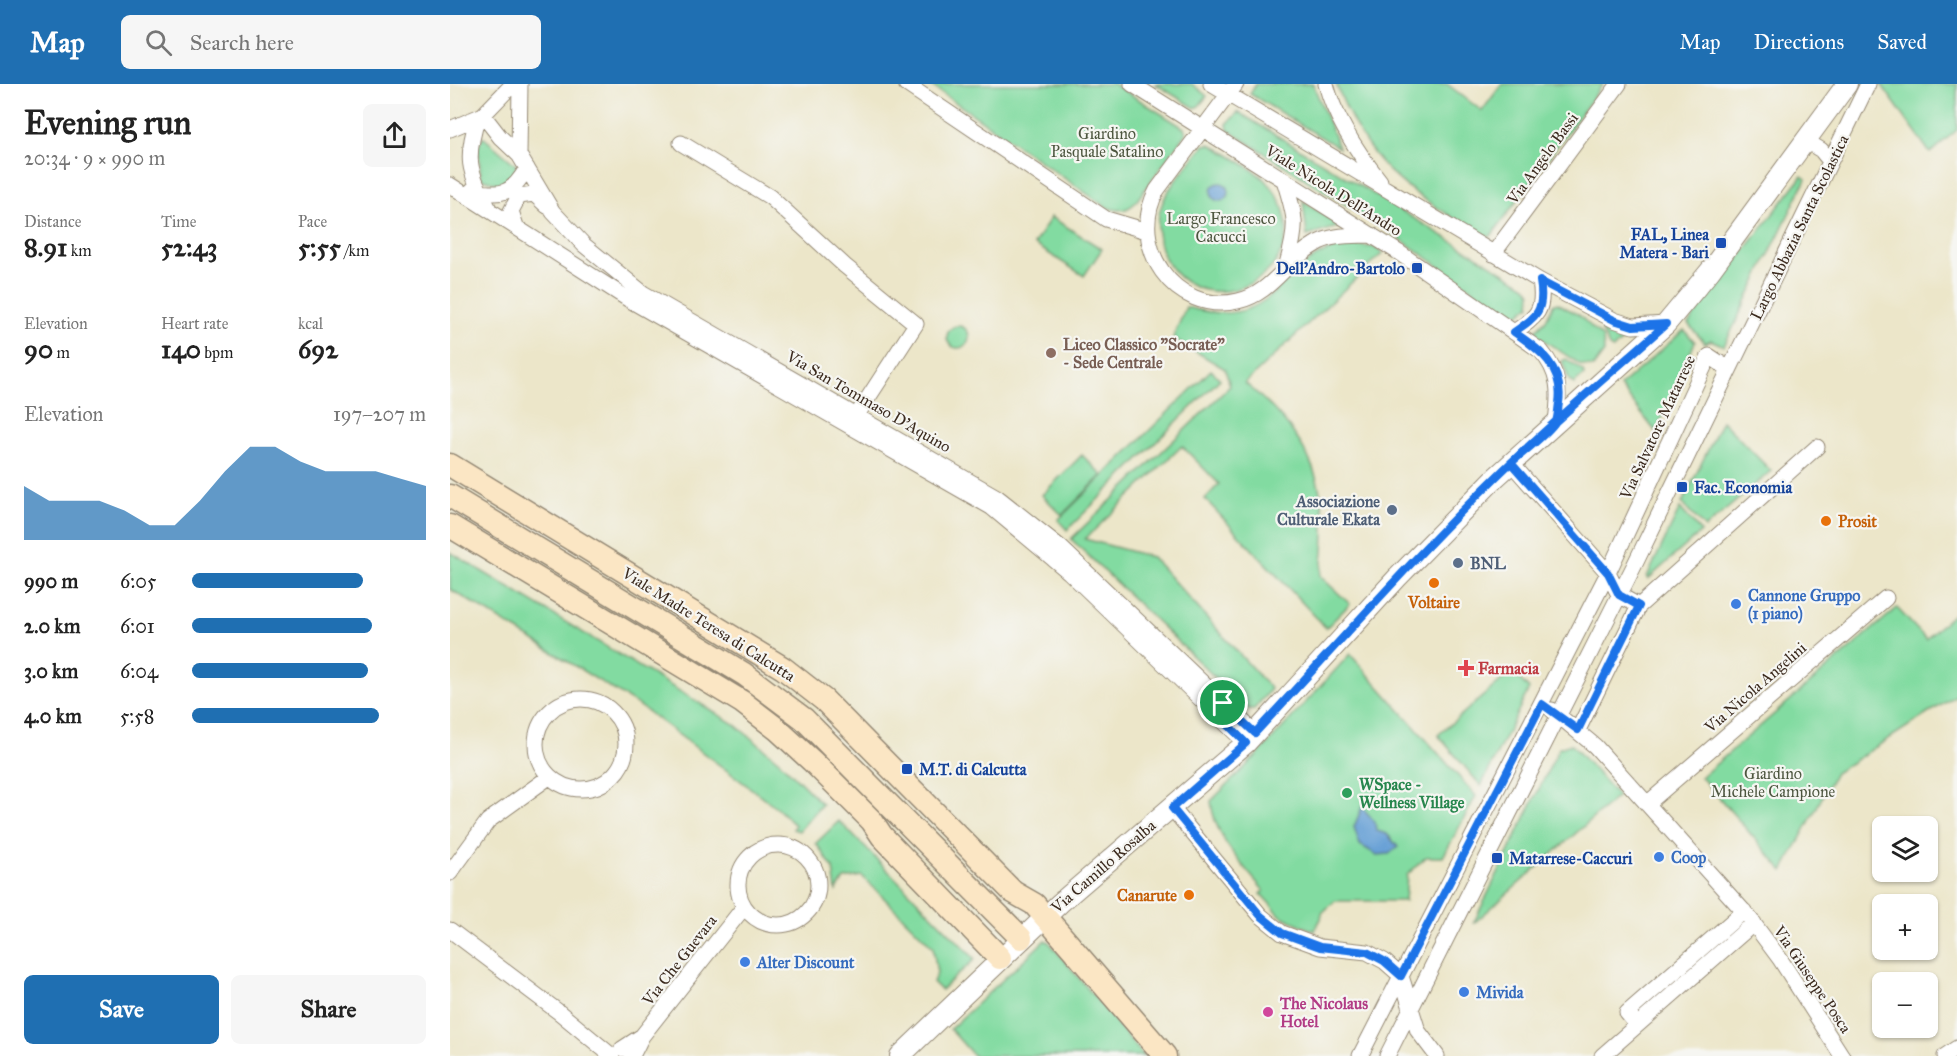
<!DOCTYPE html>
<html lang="en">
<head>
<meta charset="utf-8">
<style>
  body { margin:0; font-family:"IM FELL Great Primer",serif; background:#f6f6f6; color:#222; height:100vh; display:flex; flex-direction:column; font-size:22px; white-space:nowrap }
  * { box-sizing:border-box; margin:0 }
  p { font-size:20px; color:#767676 }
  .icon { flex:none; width:33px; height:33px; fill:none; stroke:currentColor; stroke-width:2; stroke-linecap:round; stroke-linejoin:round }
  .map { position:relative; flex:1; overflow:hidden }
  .drawer { display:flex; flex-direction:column; background:#fff; width:450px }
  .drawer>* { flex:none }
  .fabs { position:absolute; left:1422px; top:732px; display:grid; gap:12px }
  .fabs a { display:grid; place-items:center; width:66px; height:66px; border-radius:9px; background:#fff; box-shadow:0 2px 4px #0004; font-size:30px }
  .pin { position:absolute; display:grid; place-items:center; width:51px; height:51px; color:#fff; margin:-26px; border:3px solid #fff; border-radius:50%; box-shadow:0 2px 6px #0007 }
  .round { display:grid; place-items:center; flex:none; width:63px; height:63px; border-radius:9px; background:#f6f6f6 }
  .overview { display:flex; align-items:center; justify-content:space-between; height:102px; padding:0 24px }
  h1 { font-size:33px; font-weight:700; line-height:45px }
  .figures { display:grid; grid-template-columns:repeat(3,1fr); gap:9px; height:102px; padding:6px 24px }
  .figures div { display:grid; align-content:center }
  .figures b { font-size:26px; font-weight:700 }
  .figures small { font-size:16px; font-weight:400 }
  .figures p { font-size:16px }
  .chart { height:168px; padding:12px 24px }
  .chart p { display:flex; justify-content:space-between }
  .chart svg { width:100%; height:108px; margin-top:6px; fill:#1f6fb2; opacity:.7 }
  .cta { display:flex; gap:12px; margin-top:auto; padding:12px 24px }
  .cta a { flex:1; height:69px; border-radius:9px; background:#1f6fb2; color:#fff; font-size:24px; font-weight:700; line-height:69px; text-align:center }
  .cta a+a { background:#f6f6f6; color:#222 }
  ul { padding:0 24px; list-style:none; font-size:20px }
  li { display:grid; grid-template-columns:96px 72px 1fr; align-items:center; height:45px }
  li i { height:15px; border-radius:8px; background:#1f6fb2 }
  header { display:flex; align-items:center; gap:36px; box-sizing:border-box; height:84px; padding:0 30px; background:#1f6fb2; color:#fff }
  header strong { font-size:28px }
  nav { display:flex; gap:33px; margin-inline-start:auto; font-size:21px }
  .search { width:420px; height:54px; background:#f6f6f6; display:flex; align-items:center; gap:15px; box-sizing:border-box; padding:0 21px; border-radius:9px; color:#767676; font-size:22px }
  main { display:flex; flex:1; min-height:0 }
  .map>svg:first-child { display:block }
  .green { fill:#82dba1; stroke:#5e8260; stroke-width:1.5 }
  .water { fill:#68a0d6; stroke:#52657a; stroke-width:1.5 }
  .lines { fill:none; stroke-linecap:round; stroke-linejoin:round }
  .minor-casing { stroke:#948874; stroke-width:17 }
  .tertiary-casing { stroke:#948874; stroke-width:22 }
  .secondary-casing { stroke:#948874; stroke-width:25 }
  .minor { stroke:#fff; stroke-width:15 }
  .tertiary { stroke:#fff; stroke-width:20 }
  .secondary { stroke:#fbe6c4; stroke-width:22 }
  .route-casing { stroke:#fff; stroke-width:12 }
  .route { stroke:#1a73e8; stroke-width:8 }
  .transit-dot { fill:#1a4fb4; stroke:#f6f6f2; stroke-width:2 }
  .education-dot { fill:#8d6e63; stroke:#f6f6f2; stroke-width:2 }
  .service-dot { fill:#5c6f8a; stroke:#f6f6f2; stroke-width:2 }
  .food-dot { fill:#e8710a; stroke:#f6f6f2; stroke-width:2 }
  .shop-dot { fill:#3f7fe0; stroke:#f6f6f2; stroke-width:2 }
  .health-dot { fill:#e0444e; stroke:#f6f6f2; stroke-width:2 }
  .leisure-dot { fill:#2e9e5b; stroke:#f6f6f2; stroke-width:2 }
  .hotel-dot { fill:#d1479c; stroke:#f6f6f2; stroke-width:2 }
  .labels { text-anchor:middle; stroke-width:4.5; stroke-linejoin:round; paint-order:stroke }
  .park-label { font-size:16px; fill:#4d563f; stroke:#f6f6f2 }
  .street-label { font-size:16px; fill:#3b2a1e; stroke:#f6f6f2 }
  .transit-label { font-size:16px; font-weight:bold; fill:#164399; stroke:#f6f6f2; text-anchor:start }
  .education-label { font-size:16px; font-weight:bold; fill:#785e54; stroke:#f6f6f2; text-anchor:start }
  .service-label { font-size:16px; font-weight:bold; fill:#4e5e75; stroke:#f6f6f2; text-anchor:end }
  .food-label { font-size:16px; font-weight:bold; fill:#c56008; stroke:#f6f6f2; text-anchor:start }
  .shop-label { font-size:16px; font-weight:bold; fill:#366cbe; stroke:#f6f6f2; text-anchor:start }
  .health-label { font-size:16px; font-weight:bold; fill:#be3a42; stroke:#f6f6f2; text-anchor:start }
  .leisure-label { font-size:16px; font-weight:bold; fill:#27864d; stroke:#f6f6f2; text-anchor:start }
  .hotel-label { font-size:16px; font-weight:bold; fill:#b23c85; stroke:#f6f6f2; text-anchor:start }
</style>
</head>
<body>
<header>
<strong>Map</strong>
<div class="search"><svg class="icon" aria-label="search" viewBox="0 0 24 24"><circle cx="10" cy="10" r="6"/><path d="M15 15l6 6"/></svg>Search here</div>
<nav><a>Map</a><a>Directions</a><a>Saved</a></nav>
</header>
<main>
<section class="drawer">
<div class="overview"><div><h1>Evening run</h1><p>20:34 · 9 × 990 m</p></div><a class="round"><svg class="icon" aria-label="share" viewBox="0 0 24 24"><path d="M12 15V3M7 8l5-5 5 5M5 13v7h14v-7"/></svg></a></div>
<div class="figures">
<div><p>Distance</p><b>8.91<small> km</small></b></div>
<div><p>Time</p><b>52:43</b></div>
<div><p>Pace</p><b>5:55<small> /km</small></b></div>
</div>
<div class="figures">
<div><p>Elevation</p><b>90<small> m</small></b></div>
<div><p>Heart rate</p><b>140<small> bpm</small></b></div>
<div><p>kcal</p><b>692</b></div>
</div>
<div class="chart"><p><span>Elevation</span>197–207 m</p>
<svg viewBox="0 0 160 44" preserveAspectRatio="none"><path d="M0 44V22L10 28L20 28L30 28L40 32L50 38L60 38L70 28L80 16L90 6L100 6L110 12L120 16L130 16L140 16L150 19L160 22V44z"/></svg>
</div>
<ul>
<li><b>990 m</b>6:05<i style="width:73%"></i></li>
<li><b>2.0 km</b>6:01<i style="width:77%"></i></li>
<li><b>3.0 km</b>6:04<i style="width:75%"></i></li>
<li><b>4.0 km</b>5:58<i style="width:80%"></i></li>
</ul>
<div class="cta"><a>Save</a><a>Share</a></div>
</section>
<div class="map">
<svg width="1507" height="972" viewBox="0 0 1507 972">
  <rect width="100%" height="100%" fill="#f6f6f2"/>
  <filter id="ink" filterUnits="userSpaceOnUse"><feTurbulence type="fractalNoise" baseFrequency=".0167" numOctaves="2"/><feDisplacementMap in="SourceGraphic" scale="12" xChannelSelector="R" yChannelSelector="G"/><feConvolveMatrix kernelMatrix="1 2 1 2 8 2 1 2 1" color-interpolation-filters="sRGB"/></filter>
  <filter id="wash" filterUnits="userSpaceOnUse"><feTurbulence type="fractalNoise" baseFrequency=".008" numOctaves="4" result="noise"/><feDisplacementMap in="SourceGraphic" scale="24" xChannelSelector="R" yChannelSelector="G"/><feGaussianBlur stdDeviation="1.35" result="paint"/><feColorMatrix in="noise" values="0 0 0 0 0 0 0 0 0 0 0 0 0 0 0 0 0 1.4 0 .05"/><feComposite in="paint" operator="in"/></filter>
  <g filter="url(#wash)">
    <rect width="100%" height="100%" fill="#ece6c9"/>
    <path class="green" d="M479,0H664L734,44L736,49L685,119C676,128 667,127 656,123Z
      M705,0H742L757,12L749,22L745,24Z
      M806,0H863L889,64L800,10Z
      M886,0H997L1032,27L1052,0H1153L1041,152L1035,153C958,106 920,88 886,0Z
      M1431,0H1507V46L1480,69Z
      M788,28L1076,202L1081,209L1080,221L1068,231L1055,228L950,155L778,46L777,40Z
      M33,53L66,81L65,90L59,97L48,100L31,94L28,63Z
      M760,60C778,70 799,82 814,95C821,100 826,110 830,117C863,188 759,244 717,178C707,162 705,138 712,120C720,99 741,79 754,61Z
      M1352,92L1356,95L1274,262L1261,256L1255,259L1238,240Z
      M853,117L891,142L857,152Z
      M601,133L652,165L634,192L584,160Z
      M896,161L923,163L933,169L795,299C862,354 884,406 870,492L900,520L876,544L755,415L769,400L732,362L635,455L702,473L821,605L804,625H798L621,455L780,302L775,285L723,254L736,223C832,250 823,177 896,161Z
      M1107,219L1129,231L1153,254L1154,268L1143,283L1131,281L1083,249L1096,236L1103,221Z
      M497 253a11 11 0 1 1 22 0a11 11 0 1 1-22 0Z
      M1154,243L1174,255L1163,265L1159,263L1152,246Z
      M1234,246L1245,258L1206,348L1170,302Z
      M1116,275L1133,287L1134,291L1124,300L1119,296L1112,277Z
      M761,286L770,295L617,446L608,436Z
      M1272,337L1321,387L1255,444L1232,419Z
      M632,371L652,391L612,431L592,411Z
      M1230,424L1251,448L1198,495L1197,493Z
      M0,468L284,640L329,677L372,720L349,747L343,745L345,741L326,723L190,622L0,505Z
      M1447,524L1476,555L1507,527V611L1385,689L1333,787L1251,693Z
      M900,570L1026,712L993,773H976L957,791L955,817H885L872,829L871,835L864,847L831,832L811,810L814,807C792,780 764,754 761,717L813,665Z
      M1062,587L1079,605L1031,702L988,651Z
      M1121,660L1168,712L1023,840L1109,664Z
      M389,737L525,875L491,906L483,898L487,889L483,863L412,792L394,795L386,807L383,784L366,759Z
      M594,857H598L694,972H524L500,945Z"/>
    <path class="water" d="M761 108a9 9 0 1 1 18 0a9 9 0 1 1-18 0Z
      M912,723L925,738L927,747L937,750L948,763L939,770L927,771L910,761L904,743Z"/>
  </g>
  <g filter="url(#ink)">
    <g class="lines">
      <g class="minor-casing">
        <path id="minor" d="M70,0L69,71L103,128L134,161L193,209L547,413L610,463L805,649
          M456,0L656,135L697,147
          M682,0L948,168L1091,267C1110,289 1110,308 1106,337
          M761,0L1090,197L1164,236L1183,242L1216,240
          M786,0L707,106C677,160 724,232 788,217C821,210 836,177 864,161C881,150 902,152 922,151
          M876,0C885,35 908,69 930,97
          M33,31L50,53L69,71
          M28,33C15,73 18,87 38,123
          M0,45L33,31L63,0
          M1356,57L1371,66L1380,77
          M231,59L320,113L395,182L466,240L407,331
          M834,96C846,134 848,141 837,180
          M0,101L178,215L541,423L619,488L796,659
          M22,106C52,113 62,110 77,84
          M66,142L61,127L69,112L84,110L97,122
          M1043,170L1169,0
          M1064,248C1087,233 1095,226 1090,197
          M1061,379L1158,489L1169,511L1189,522
          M86 660a45 45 0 1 1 90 0a45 45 0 1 1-90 0Z
          M1102,626L1145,662L1298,832L1330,875L1392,972
          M1128,646L1189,522L1367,363
          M1197,720L1436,514
          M722,724L810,831L832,849L870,863L917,868L934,877L951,892L968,947L987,972
          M288 801a40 40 0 1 1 80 0a40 40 0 1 1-80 0Z
          M0,789L38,737L99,693
          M0,846L110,929L162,972
          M1187,941L1177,929L1294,827
          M172,965L192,952
          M182,972L192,952L294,823
          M910,972L1158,489L1259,272L1279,285
          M937,972L1183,484L1418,0
          M1152,972L1304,839
          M1495,972L1507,964"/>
      </g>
      <g class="tertiary-casing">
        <path id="tertiary" d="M450,972L610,819L796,659L947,494L1046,393L1216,240L1260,187L1397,0"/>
      </g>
      <g class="secondary-casing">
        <path id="secondary" d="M0,381L333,584L374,616L563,808L584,820L715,972
          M0,412L294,590L354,635L571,854
          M0,442L292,618L327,645L362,677L422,737L432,752L550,874"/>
      </g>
      <use href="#minor" class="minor"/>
      <use href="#tertiary" class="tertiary"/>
      <use href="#secondary" class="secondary"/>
    </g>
  </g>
  <g class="lines" filter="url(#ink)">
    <g class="route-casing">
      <path id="route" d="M773,619L765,628L796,659L722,724L810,831L832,849L870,863L917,868L934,877L951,892L1092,620L1128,646L1189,522L1169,511L1158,489L1061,379C1072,369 1098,350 1106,337C1108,333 1108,324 1109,319C1114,283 1090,266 1064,248C1087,233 1095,226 1090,197L1164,236L1183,242L1216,240C1159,291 1099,341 1044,395C961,476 884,564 805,649L773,619"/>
    </g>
    <use href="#route" class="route"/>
  </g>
  <g class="transit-dot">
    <rect x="1265" y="153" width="12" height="12" rx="3"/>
    <rect x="961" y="178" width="12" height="12" rx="3"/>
    <rect x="1226" y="397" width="12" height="12" rx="3"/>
    <rect x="451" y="679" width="12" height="12" rx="3"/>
    <rect x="1041" y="768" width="12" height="12" rx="3"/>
  </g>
  <circle class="education-dot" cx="601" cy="269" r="6"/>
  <g class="service-dot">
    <circle cx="942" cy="426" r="6"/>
    <circle cx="1008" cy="479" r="6"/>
  </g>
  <g class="food-dot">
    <circle cx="1376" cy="437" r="6"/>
    <circle cx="984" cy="499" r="6"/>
    <circle cx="739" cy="811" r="6"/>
  </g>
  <g class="shop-dot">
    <circle cx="1286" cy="520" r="6"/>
    <circle cx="1209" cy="773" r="6"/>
    <circle cx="295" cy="878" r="6"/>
    <circle cx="1014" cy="908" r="6"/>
  </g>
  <path class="health-dot" d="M1013 575h6v6h6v6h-6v6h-6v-6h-6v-6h6z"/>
  <circle class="leisure-dot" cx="897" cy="709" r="6"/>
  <circle class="hotel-dot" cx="818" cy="928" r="6"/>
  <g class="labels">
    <g class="park-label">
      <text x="657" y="55">Giardino<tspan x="657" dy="18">Pasquale Satalino</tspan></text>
      <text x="771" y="140">Largo Francesco<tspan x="771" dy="18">Cacucci</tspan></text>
      <text x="1323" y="695">Giardino<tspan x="1323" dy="18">Michele Campione</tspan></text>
    </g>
    <g class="street-label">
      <text transform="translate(1092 74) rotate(-54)" y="6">Via Angelo Bassi</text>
      <text transform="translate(884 106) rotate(32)" y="6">Viale Nicola Dell'Andro</text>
      <text transform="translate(1349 143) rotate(-64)" y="6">Largo Abbazia Santa Scolastica</text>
      <text transform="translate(419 317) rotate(30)" y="6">Via San Tommaso D'Aquino</text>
      <text transform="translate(1207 343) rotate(-65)" y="6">Via Salvatore Matarrese</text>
      <text transform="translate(259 540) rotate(32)" y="6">Viale Madre Teresa di Calcutta</text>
      <text transform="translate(1305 603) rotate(-41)" y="6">Via Nicola Angelini</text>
      <text transform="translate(653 782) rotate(-41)" y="6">Via Camillo Rosalba</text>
      <text transform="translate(229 876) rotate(-52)" y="6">Via Che Guevara</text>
      <text transform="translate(1363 895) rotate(56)" y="6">Via Giuseppe Posca</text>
    </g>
    <g class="transit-label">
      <text x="1259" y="156" text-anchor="end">FAL, Linea<tspan x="1259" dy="18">Matera - Bari</tspan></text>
      <text x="955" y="190" text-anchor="end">Dell'Andro-Bartolo</text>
      <text x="1244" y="409">Fac. Economia</text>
      <text x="469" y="691">M.T. di Calcutta</text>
      <text x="1059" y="780">Matarrese-Caccuri</text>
    </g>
    <g class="education-label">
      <text x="613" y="266">Liceo Classico "Socrate"<tspan x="613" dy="18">- Sede Centrale</tspan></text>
    </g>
    <g class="service-label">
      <text x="930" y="423">Associazione<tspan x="930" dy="18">Culturale Ekata</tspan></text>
      <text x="1020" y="485" text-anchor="start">BNL</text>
    </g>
    <g class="food-label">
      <text x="1388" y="443">Prosit</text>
      <text x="984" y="524" text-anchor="middle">Voltaire</text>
      <text x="727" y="817" text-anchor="end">Canarute</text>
    </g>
    <g class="shop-label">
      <text x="1298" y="517">Cannone Gruppo<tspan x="1298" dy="18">(1 piano)</tspan></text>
      <text x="1221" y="779">Coop</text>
      <text x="307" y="884">Alter Discount</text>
      <text x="1026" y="914">Mivida</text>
    </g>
    <g class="health-label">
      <text x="1028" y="590">Farmacia</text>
    </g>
    <g class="leisure-label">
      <text x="909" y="706">WSpace -<tspan x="909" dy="18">Wellness Village</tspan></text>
    </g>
    <g class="hotel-label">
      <text x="830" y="925">The Nicolaus<tspan x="830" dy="18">Hotel</tspan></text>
    </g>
  </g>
</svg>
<div class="fabs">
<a><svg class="icon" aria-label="layers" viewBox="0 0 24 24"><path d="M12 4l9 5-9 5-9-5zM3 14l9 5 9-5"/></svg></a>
<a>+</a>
<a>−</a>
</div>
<div class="pin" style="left:773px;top:619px;background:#1e9e55"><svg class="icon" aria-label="arrive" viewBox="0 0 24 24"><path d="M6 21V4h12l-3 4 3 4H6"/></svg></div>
</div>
</main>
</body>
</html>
